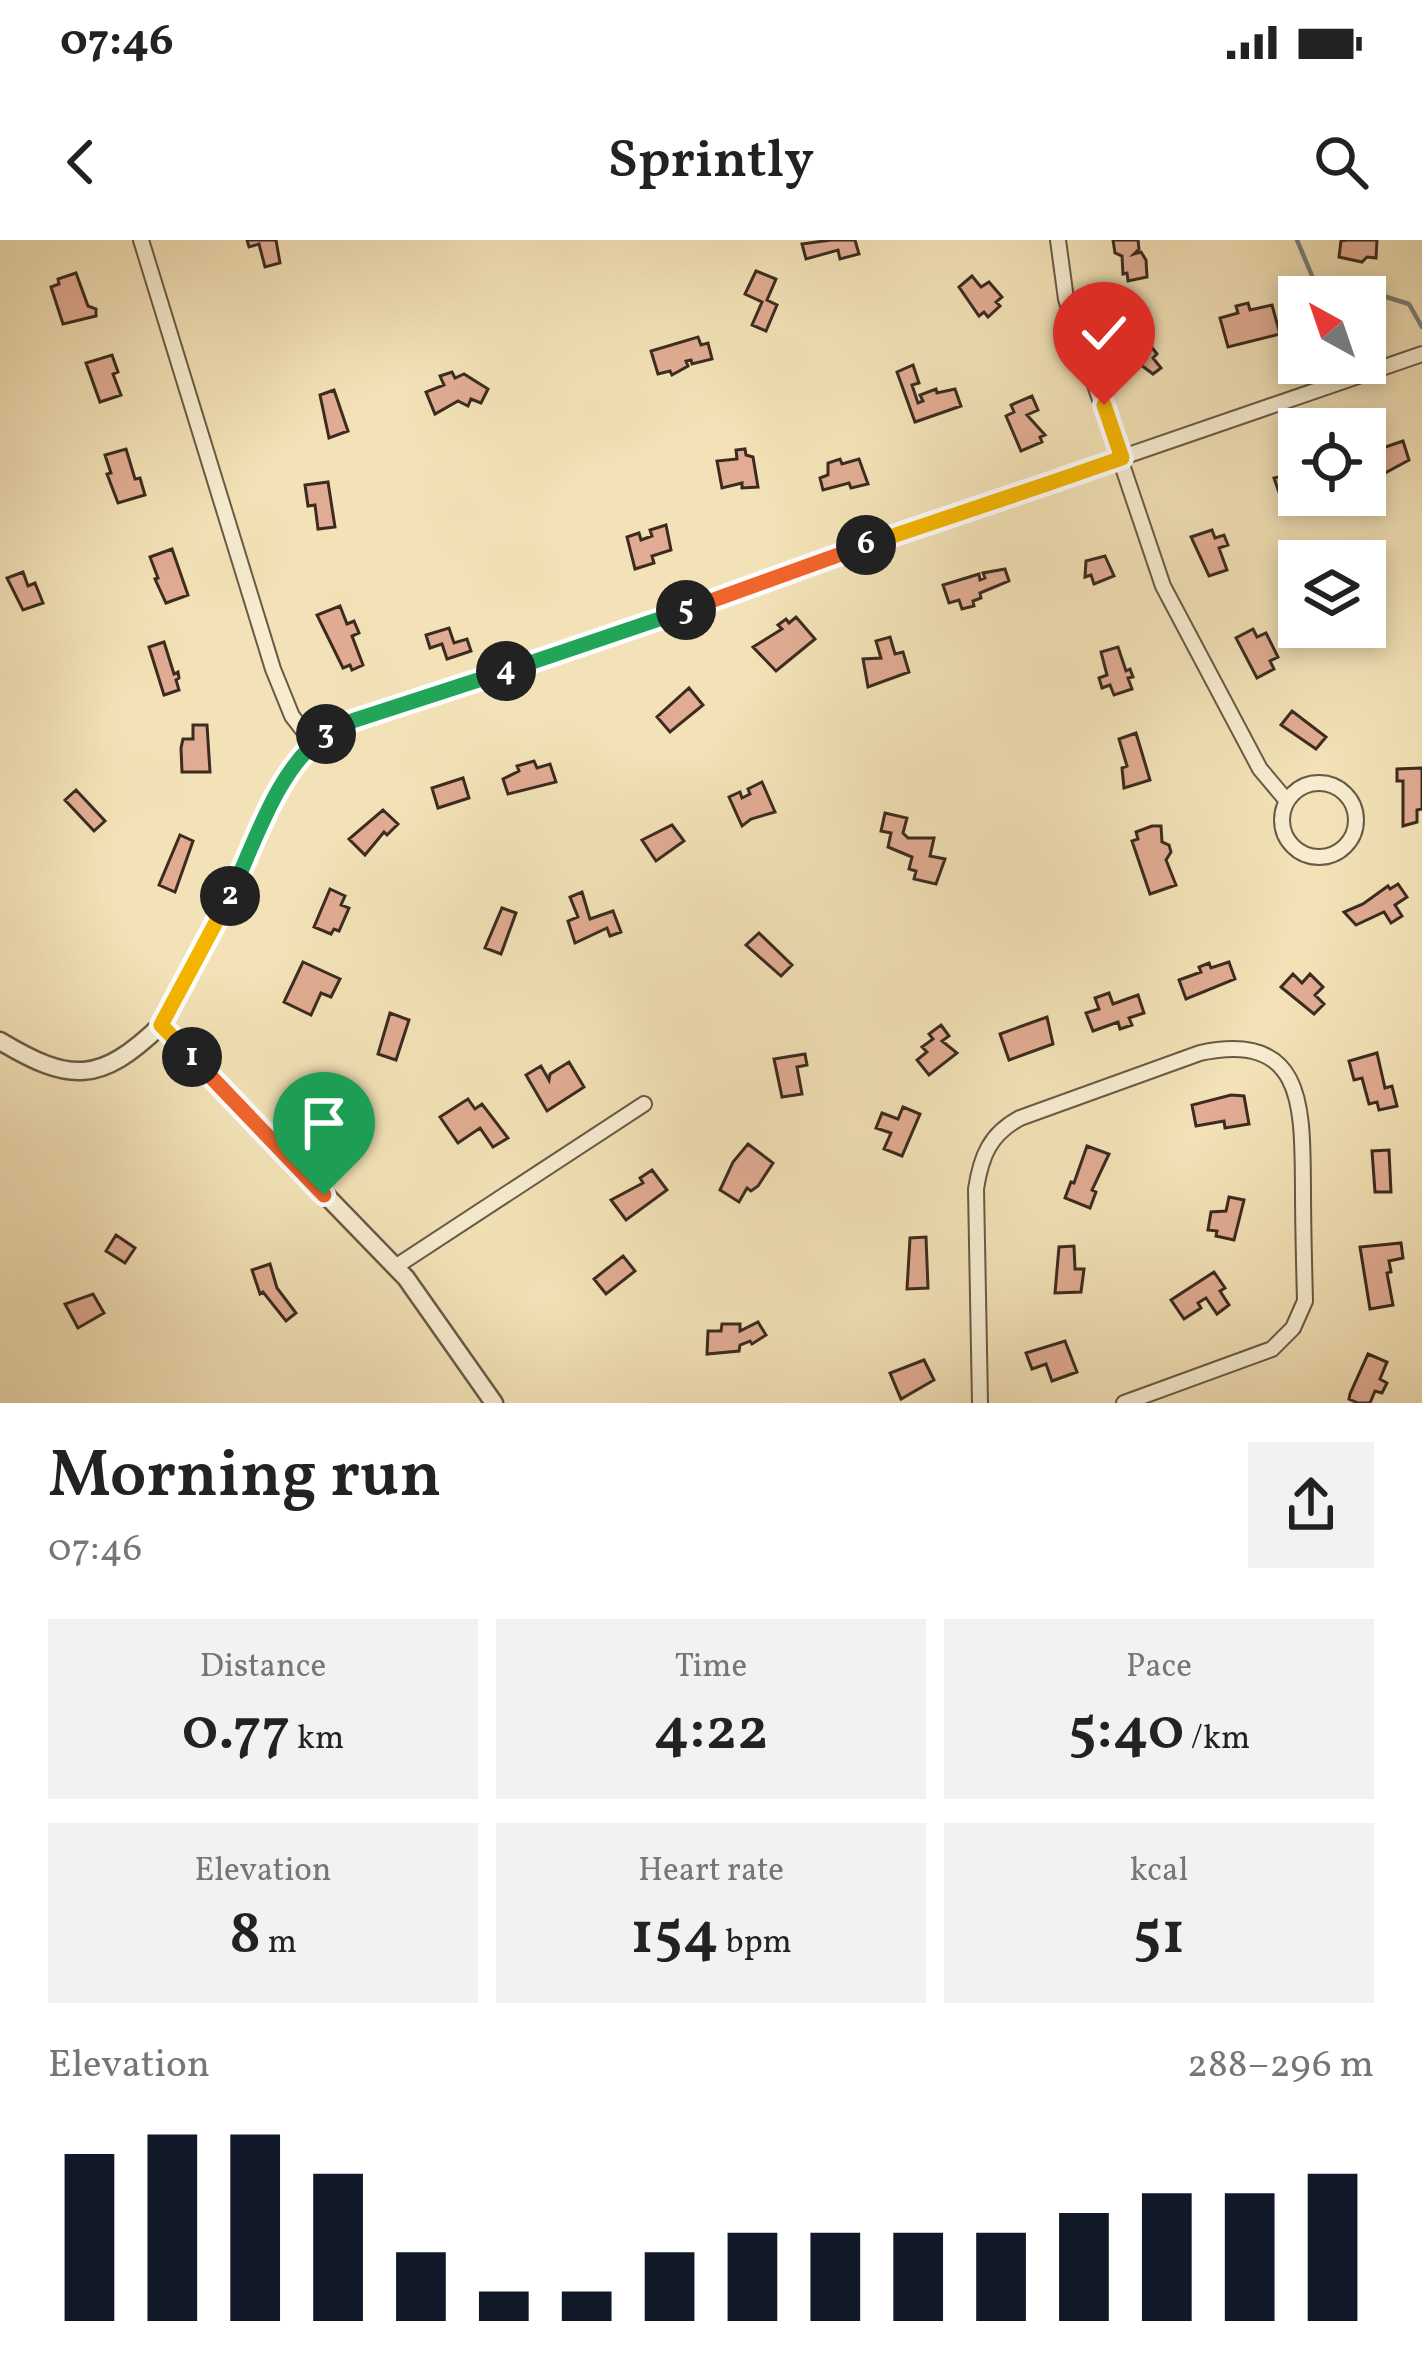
<!DOCTYPE html>
<html lang="en">
<head>
<meta charset="utf-8">
<style>
  body { margin:0; font-family:Vollkorn,serif; background:#f2f2f2; color:#222; height:100vh; display:flex; flex-direction:column; font-size:45px; white-space:nowrap }
  * { box-sizing:border-box; margin:0 }
  p { font-size:39px; color:#767676 }
  .icon { flex:none; width:66px; height:66px; fill:none; stroke:currentColor; stroke-width:2; stroke-linecap:round; stroke-linejoin:round }
  .map { position:relative; height:1163px; overflow:hidden }
  .panel { display:flex; flex-direction:column; background:#fff; flex:1 }
  .panel>* { flex:none }
  .needle { width:78px; rotate:320deg }
  .controls { position:absolute; left:1278px; top:36px; display:grid; gap:24px }
  .controls a { display:grid; place-items:center; width:108px; height:108px; border-radius:0px; background:#fff; box-shadow:0 6px 18px #0003; font-size:60px }
  .pin { position:absolute; display:grid; place-items:center; width:102px; height:102px; color:#fff; margin:-123px -51px; border-radius:50% 50% 50% 0; rotate:-45deg; box-shadow:0 0 12px #0007 }
  .pin .icon { rotate:45deg }
  .km { position:absolute; width:60px; height:60px; margin:-30px; border-radius:50%; background:#222; color:#fff; font-size:33px; line-height:60px; text-align:center }
  .round { display:grid; place-items:center; flex:none; width:126px; height:126px; border-radius:0px; background:#f2f2f2 }
  .head { display:flex; align-items:center; justify-content:space-between; height:204px; padding:0 48px }
  h1 { font-size:66px; font-weight:600; line-height:90px }
  .metrics { display:grid; grid-template-columns:repeat(3,1fr); gap:18px; height:204px; padding:12px 48px }
  .metrics div { display:grid; align-content:center; border-radius:0px; background:#f2f2f2; text-align:center }
  .metrics b { font-size:60px; font-weight:600 }
  .metrics small { font-size:33px; font-weight:400 }
  .metrics p { font-size:33px }
  .chart { height:336px; padding:24px 48px }
  .chart p { display:flex; justify-content:space-between }
  .chart svg { width:100%; height:216px; margin-top:12px; stroke:#111827; stroke-width:6 }
  .status { display:flex; justify-content:space-between; align-items:center; height:84px; padding:0 60px; background:#fff; direction:ltr }
  .status svg { height:33px; fill:currentColor }
  header { display:flex; justify-content:space-between; align-items:center; height:156px; padding:0 48px; background:#fff; font-size:54px; font-weight:600 }
  .map>svg:first-child { display:block }
  .lines { fill:none; stroke-linecap:round; stroke-linejoin:round }
  .stream { stroke:#78817c; stroke-width:4.5 }
  .building { fill:#e1ac93; stroke:#3b2c1f; stroke-width:3 }
  .minor-casing { stroke:#695a45; stroke-width:18 }
  .tertiary-casing { stroke:#695a45; stroke-width:21 }
  .minor { stroke:#f7ecd0; stroke-width:14 }
  .tertiary { stroke:#f7ecd0; stroke-width:16 }
  .split-1-casing { stroke:#fff; stroke-width:24 }
  .split-2-casing { stroke:#fff; stroke-width:24 }
  .split-3-casing { stroke:#fff; stroke-width:24 }
  .split-4-casing { stroke:#fff; stroke-width:24 }
  .split-5-casing { stroke:#fff; stroke-width:24 }
  .split-6-casing { stroke:#fff; stroke-width:24 }
  .split-7-casing { stroke:#fff; stroke-width:24 }
  .split-8-casing { stroke:#fff; stroke-width:24 }
  .split-1 { stroke:#f0652b; stroke-width:15 }
  .split-2 { stroke:#f5b400; stroke-width:15 }
  .split-3 { stroke:#22a559; stroke-width:15 }
  .split-4 { stroke:#22a559; stroke-width:15 }
  .split-5 { stroke:#22a559; stroke-width:15 }
  .split-6 { stroke:#f0652b; stroke-width:15 }
  .split-7 { stroke:#f5b400; stroke-width:15 }
  .split-8 { stroke:#f5b400; stroke-width:15 }
</style>
</head>
<body>
<div class="status"><b>07:46</b><svg viewBox="0 0 49 12"><path d="M0 12V9h3v3zM5 12V6h3v6zM10 12V3h3v9zM15 12V0h3v12zM26 1h20v11H26zM47 4h2v5h-2z"/></svg></div>
<header><svg class="icon" aria-label="back" viewBox="0 0 24 24"><path d="M15 5l-7 7 7 7"/></svg>Sprintly<svg class="icon" aria-label="search" viewBox="0 0 24 24"><circle cx="10" cy="10" r="6"/><path d="M15 15l6 6"/></svg></header>
<div class="map">
<svg width="1422" height="1163" viewBox="0 0 1422 1163">
  <rect width="100%" height="100%" fill="#f3e2b7"/>
  <filter id="stains"><feTurbulence type="fractalNoise" baseFrequency=".00167" numOctaves="4"/><feColorMatrix values="0 0 0 0 .2 0 0 0 0 .09 0 0 0 0 .02 0 0 0 .5 -.17"/></filter>
  <radialGradient id="worn" r=".72"><stop offset=".6" stop-color="#630" stop-opacity="0"/><stop offset="1" stop-color="#630" stop-opacity=".3"/></radialGradient>
  <g class="lines">
    <path class="stream" d="M1297,0L1318,50L1380,55L1409,64L1422,87"/>
  </g>
  <path class="building" d="M247,0H276L280,23L265,27L259,4L249,7Z
    M831,0H855L859,14L840,19L838,10L806,19L802,4Z
    M1113,0H1138L1139,9L1134,14L1141,12L1146,20L1147,37L1128,41L1127,33L1123,34L1122,16L1115,13Z
    M1347,0H1377L1376,18L1367,17L1362,22L1339,17L1341,1Z
    M756,31L776,39L767,60L777,65L766,91L752,85L762,62L745,54Z
    M76,33L88,66L96,69V76L63,84L51,47L59,44L58,39Z
    M972,36L981,47L989,42L1002,57L996,62L1000,66L988,77L984,72L979,76L959,47Z
    M1248,63L1250,70L1272,65L1280,94L1228,107L1220,78L1238,73L1236,66Z
    M1145,69L1150,82L1139,87L1141,91L1135,93L1145,100L1140,105L1144,108L1150,105L1157,114L1153,118L1161,128L1153,134L1133,119L1136,115L1124,103L1133,95L1128,96L1121,78Z
    M698,97L701,105L708,103L712,119L692,124L691,120L686,121L688,126L672,135L670,131L658,134L651,111Z
    M112,115L118,132L113,134L121,155L100,162L86,123Z
    M913,125L919,143L912,145L918,163L923,161L920,155L936,149L937,153L955,149L961,166L915,182L897,132Z
    M452,132L455,138L464,134L488,149L481,163L471,159L468,166L458,161L435,174L426,152L444,145L440,136Z
    M334,150L348,191L329,198L320,155Z
    M1032,156L1038,170L1027,175L1045,195L1040,197L1042,202L1021,211L1006,176L1014,172L1011,165Z
    M1403,201L1409,220L1385,233L1384,229L1368,235L1365,214Z
    M126,209L135,239L140,238L145,255L118,263L107,234L111,233L105,215Z
    M745,209L746,215L753,217L758,247L742,248V243L722,248L717,221L737,219L736,210Z
    M840,219L842,224L859,219L868,244L851,248L849,243L823,250L820,238L828,235V223Z
    M1299,232V252L1281,258L1274,238Z
    M328,242L335,287L318,289L315,265L308,266L305,245Z
    M666,285L671,310L652,316L654,323L635,329L627,297L639,293L641,300L652,296L650,290Z
    M1212,290L1215,298L1224,295L1228,305L1219,308L1227,330L1209,336L1191,297Z
    M172,309L188,355L166,363L155,339L158,338L150,317Z
    M1105,316L1114,336L1094,344L1091,335L1085,337L1086,321Z
    M1005,329L1009,341L980,353L981,358L973,361L974,366L962,369L959,360L949,363L943,345L979,334L980,340L985,338L983,333Z
    M23,332L28,346L35,343L43,363L23,370L7,338Z
    M340,366L347,384L354,381L359,393L352,396L363,425L352,430L350,425L343,428L317,375Z
    M796,377L815,399L776,431L753,407L782,389L778,385L786,379L789,383Z
    M449,388L454,403L467,399L471,411L447,419L442,404L430,408L426,395Z
    M1253,389L1257,397L1266,393L1278,417L1270,421L1274,429L1257,438L1236,398Z
    M890,397L895,414L903,412L909,432L868,447L863,419L881,418L876,401Z
    M164,402L174,434L178,432L179,438L176,440L179,450L164,455L149,407Z
    M1118,407L1126,431L1130,429L1133,437L1128,438L1132,449L1114,455L1110,445L1102,448L1099,438L1107,435L1101,412Z
    M689,448L703,465L670,492L657,477Z
    M1292,471L1326,497L1316,509L1281,485Z
    M193,485H207L210,532H182L181,508L183,499H193Z
    M1136,493L1150,540L1124,548L1122,528L1127,526L1119,499Z
    M534,521L537,528L550,524L556,542L508,554L503,539L519,531L517,526Z
    M1422,528V569L1417,570V582L1403,586V541H1397V529Z
    M463,538L469,558L438,568L432,548Z
    M762,542L775,572L751,579L742,586L729,557L740,552L742,558L750,554L748,549Z
    M76,550L105,581L94,591L65,560Z
    M383,570L398,584L387,595L384,592L365,615L349,599Z
    M885,573L907,578L903,593L908,598H934L930,616L945,619L936,644L914,639L916,631L909,629L912,617L888,607L891,593L881,591Z
    M672,585L684,601L656,621L642,600Z
    M1152,586H1161L1162,602L1169,605L1171,612L1166,620L1176,645L1150,654L1132,601L1138,599L1136,592Z
    M180,595L193,601L175,652L159,645Z
    M1398,644L1407,657L1395,665L1402,676L1391,683L1384,672L1356,685L1344,672L1363,664L1388,646L1390,649Z
    M330,649L345,656L341,665L349,668L339,691L334,689L331,694L314,687Z
    M582,652L590,679L613,671L621,692L610,696L607,688L575,703L568,681L578,677L570,657Z
    M502,668L516,673L501,714L485,708Z
    M759,693L792,725L781,736L746,705Z
    M303,722L340,739L331,757L321,753L311,775L284,762Z
    M1229,722L1235,739L1186,759L1179,740L1201,732L1199,727L1209,723L1211,728Z
    M1293,734L1302,743L1310,734L1323,747L1315,755L1324,764L1314,774L1281,747Z
    M1109,753L1113,764L1138,755L1144,773L1129,778L1132,785L1120,789L1118,782L1093,791L1086,773L1099,769L1095,758Z
    M390,773L409,780L396,820L378,814Z
    M1047,777L1053,804L1009,820L1000,794Z
    M941,785L949,796L942,801L957,813L929,835L917,820L927,812L922,807L933,799L929,794Z
    M1377,813L1385,848L1392,846L1397,866L1379,870L1377,862L1369,864L1362,838L1354,840L1349,821Z
    M805,814L807,825L797,827L802,854L782,857L774,819Z
    M569,822L584,847L547,871L526,835L541,826L549,840L550,834Z
    M1231,855L1244,856L1249,884L1225,888L1224,881L1196,886L1192,865Z
    M468,859L475,869L482,864L508,898L493,907L480,888L458,903L440,877Z
    M903,867L920,874L902,916L884,909L891,893L876,888L882,873L898,879Z
    M748,904L773,923L758,946L751,951L747,948L739,962L720,950L733,922Z
    M1087,906L1109,914L1092,950L1096,952L1090,968L1065,958L1071,942L1074,943Z
    M1389,910L1391,952H1375L1372,911Z
    M652,930L667,950L626,980L611,960L643,943L640,938Z
    M1229,957L1244,960L1234,1000L1216,996L1217,991L1208,990L1211,972L1226,971Z
    M116,995L135,1008L125,1023L106,1011Z
    M926,997L928,1048L907,1049L910,998Z
    M1401,1003L1403,1018L1389,1021L1391,1032L1387,1033L1393,1065L1370,1069L1360,1007Z
    M1074,1006L1075,1029H1084L1081,1052L1055,1053L1059,1007Z
    M623,1016L635,1031L606,1054L594,1039Z
    M270,1024L277,1048L296,1073L286,1081L263,1052L260,1054L252,1030Z
    M1214,1032L1225,1048L1220,1051L1229,1065L1217,1074L1206,1058L1198,1063L1201,1068L1184,1079L1171,1060Z
    M93,1054L104,1073L78,1088L65,1064Z
    M758,1082L766,1095L752,1104L750,1101L740,1105L739,1111L707,1114L708,1091H721L722,1084H740V1091Z
    M1065,1101L1077,1132L1052,1141L1046,1124L1032,1129L1026,1113Z
    M1368,1114L1387,1122L1380,1139L1387,1143L1382,1153L1375,1151L1370,1163H1358L1349,1159L1350,1154Z
    M924,1120L934,1140L901,1159L890,1133Z"/>
  <g class="lines">
    <g class="minor-casing">
      <path id="minor" d="M141,0L273,429L292,476L313,503
        M1058,0L1066,59L1163,346L1260,529L1287,561
        M1282 580a37 37 0 1 1 74 0a37 37 0 1 1-74 0Z
        M161,785C192,738 216,686 240,635C264,584 284,518 335,488L1422,114
        M395,1027L644,864
        M980,1163L976,949C981,916 990,894 1020,878L1200,813C1307,790 1302,871 1303,949C1303,986 1304,1023 1305,1061L1293,1088L1272,1109L1124,1163"/>
    </g>
    <g class="tertiary-casing">
      <path id="tertiary" d="M0,801C70,843 100,844 161,785L406,1038L494,1163"/>
    </g>
    <use href="#minor" class="minor"/>
    <use href="#tertiary" class="tertiary"/>
  </g>
  <g class="lines">
    <g class="split-1-casing">
      <path id="split-1" d="M192,817L324,955"/>
    </g>
    <g class="split-2-casing">
      <path id="split-2" d="M192,817L161,785L230,656"/>
    </g>
    <g class="split-3-casing">
      <path id="split-3" d="M230,656C255,603 277,528 326,494"/>
    </g>
    <g class="split-4-casing">
      <path id="split-4" d="M326,494L352,481L506,431"/>
    </g>
    <g class="split-5-casing">
      <path id="split-5" d="M506,431L686,370"/>
    </g>
    <g class="split-6-casing">
      <path id="split-6" d="M686,370L866,305"/>
    </g>
    <g class="split-7-casing">
      <path id="split-7" d="M866,305L1047,244"/>
    </g>
    <g class="split-8-casing">
      <path id="split-8" d="M1047,244L1122,218L1104,165"/>
    </g>
    <use href="#split-1" class="split-1"/>
    <use href="#split-2" class="split-2"/>
    <use href="#split-3" class="split-3"/>
    <use href="#split-4" class="split-4"/>
    <use href="#split-5" class="split-5"/>
    <use href="#split-6" class="split-6"/>
    <use href="#split-7" class="split-7"/>
    <use href="#split-8" class="split-8"/>
  </g>
  <rect width="100%" height="100%" filter="url(#stains)"/>
  <rect width="100%" height="100%" fill="url(#worn)"/>
</svg>
<div class="controls">
<a><svg class="needle" viewBox="-14 -14 28 28"><path d="M0-13l5 13h-10z" fill="#e53935"/><path d="M0 13l5-13h-10z" fill="#767676"/></svg></a>
<a><svg class="icon" aria-label="locate" viewBox="0 0 24 24"><circle cx="12" cy="12" r="6"/><path d="M12 2v4M12 18v4M2 12h4M18 12h4"/></svg></a>
<a><svg class="icon" aria-label="layers" viewBox="0 0 24 24"><path d="M12 4l9 5-9 5-9-5zM3 14l9 5 9-5"/></svg></a>
</div>
<div class="pin" style="left:324px;top:955px;background:#1e9e55"><svg class="icon" aria-label="arrive" viewBox="0 0 24 24"><path d="M6 21V4h12l-3 4 3 4H6"/></svg></div>
<div class="pin" style="left:1104px;top:165px;background:#d93025"><svg class="icon" aria-label="check" viewBox="0 0 24 24"><path d="M5 12l5 5 9-10"/></svg></div>
<b class="km" style="left:192px;top:817px">1</b>
<b class="km" style="left:230px;top:656px">2</b>
<b class="km" style="left:326px;top:494px">3</b>
<b class="km" style="left:506px;top:431px">4</b>
<b class="km" style="left:686px;top:370px">5</b>
<b class="km" style="left:866px;top:305px">6</b>
</div>
<section class="panel">
<div class="head"><div><h1>Morning run</h1><p>07:46</p></div><a class="round"><svg class="icon" aria-label="share" viewBox="0 0 24 24"><path d="M12 15V3M7 8l5-5 5 5M5 13v7h14v-7"/></svg></a></div>
<div class="metrics">
<div><p>Distance</p><b>0.77<small> km</small></b></div>
<div><p>Time</p><b>4:22</b></div>
<div><p>Pace</p><b>5:40<small> /km</small></b></div>
</div>
<div class="metrics">
<div><p>Elevation</p><b>8<small> m</small></b></div>
<div><p>Heart rate</p><b>154<small> bpm</small></b></div>
<div><p>kcal</p><b>51</b></div>
</div>
<div class="chart"><p><span>Elevation</span>288–296 m</p>
<svg viewBox="0 0 160 44" preserveAspectRatio="none"><path d="M5 44V10M15 44V6M25 44V6M35 44V14M45 44V30M55 44V38M65 44V38M75 44V30M85 44V26M95 44V26M105 44V26M115 44V26M125 44V22M135 44V18M145 44V18M155 44V14"/></svg>
</div>
</section>
</body>
</html>
